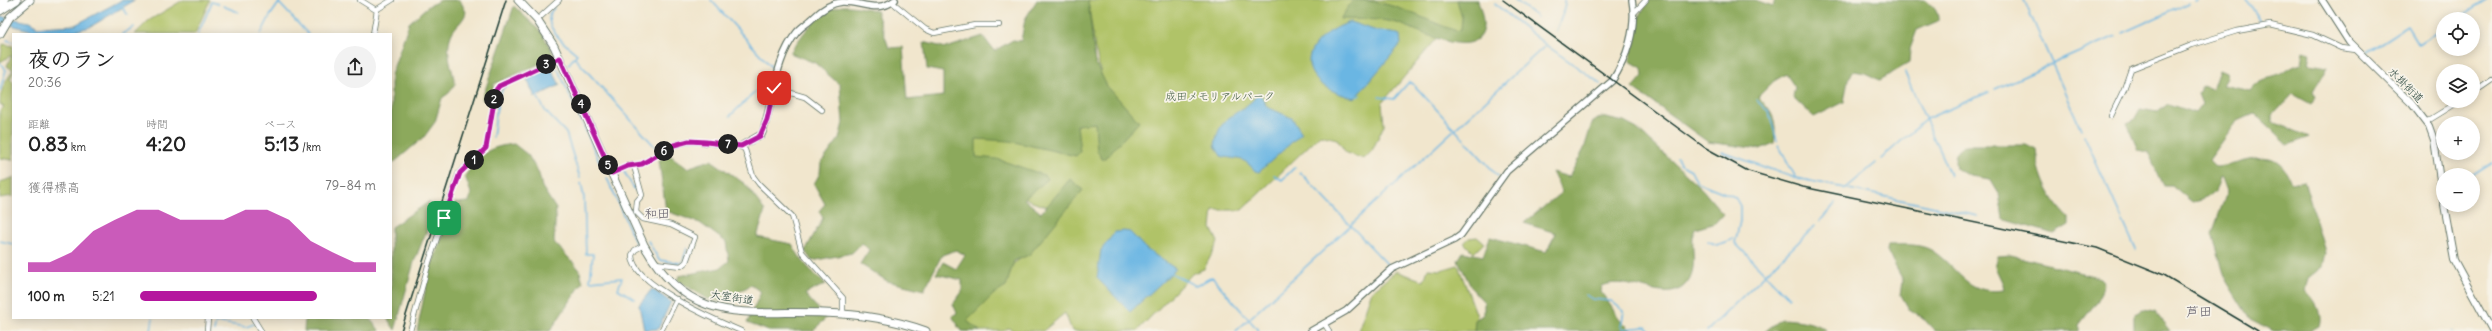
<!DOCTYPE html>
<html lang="ja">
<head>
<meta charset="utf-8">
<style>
  body { margin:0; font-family:Delius,"Klee One",sans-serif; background:#f2f2f2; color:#222; height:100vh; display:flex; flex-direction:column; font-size:15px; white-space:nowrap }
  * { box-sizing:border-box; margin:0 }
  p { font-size:13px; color:#767676 }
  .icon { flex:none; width:22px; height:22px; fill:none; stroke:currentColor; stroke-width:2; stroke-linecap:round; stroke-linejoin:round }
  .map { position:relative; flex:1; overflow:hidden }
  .drawer { position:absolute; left:12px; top:33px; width:380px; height:286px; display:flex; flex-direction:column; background:#fff; border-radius:0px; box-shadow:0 2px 10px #0003 }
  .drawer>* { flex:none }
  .fabs { position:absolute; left:2436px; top:12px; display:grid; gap:8px }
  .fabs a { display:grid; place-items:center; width:44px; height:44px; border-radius:50%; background:#fff; box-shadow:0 2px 10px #0003; font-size:20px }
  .pin { position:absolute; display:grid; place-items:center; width:34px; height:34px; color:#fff; margin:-17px; border-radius:8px; box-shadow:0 2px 6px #0006 }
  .km { position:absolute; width:20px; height:20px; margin:-10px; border-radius:50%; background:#222; color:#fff; font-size:11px; line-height:20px; text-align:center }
  .round { display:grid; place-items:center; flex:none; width:42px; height:42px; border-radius:21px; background:#f2f2f2 }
  .head { display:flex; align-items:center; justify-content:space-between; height:68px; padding:0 16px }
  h1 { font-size:22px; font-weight:700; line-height:30px }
  .figures { display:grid; grid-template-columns:repeat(3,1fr); gap:6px; height:68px; padding:4px 16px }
  .figures div { display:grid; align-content:center }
  .figures b { font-size:20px; font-weight:700 }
  .figures small { font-size:11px; font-weight:400 }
  .figures p { font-size:11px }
  .chart { height:112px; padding:8px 16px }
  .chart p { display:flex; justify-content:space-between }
  .chart svg { width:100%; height:72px; margin-top:4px; fill:#b5179e; opacity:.7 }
  ul { padding:0 16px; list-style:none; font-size:13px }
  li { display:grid; grid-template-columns:64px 48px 1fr; align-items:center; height:30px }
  li i { height:10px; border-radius:5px; background:#b5179e }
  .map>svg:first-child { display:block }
  .green { fill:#b0c367; stroke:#68804e }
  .forest { fill:#8ca95c; stroke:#567348 }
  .water { fill:#6ab6e3; stroke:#447a8c }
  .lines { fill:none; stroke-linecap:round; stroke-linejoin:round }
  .stream { stroke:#6ab6e3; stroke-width:1.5 }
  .minor-casing { stroke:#68786a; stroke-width:6 }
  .tertiary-casing { stroke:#68786a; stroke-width:8 }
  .secondary-casing { stroke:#68786a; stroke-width:8 }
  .primary-casing { stroke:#68786a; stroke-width:9 }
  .trunk-casing { stroke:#68786a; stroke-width:9 }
  .minor { stroke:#fff; stroke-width:4.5 }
  .tertiary { stroke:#fff; stroke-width:5.5 }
  .secondary { stroke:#fff; stroke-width:6 }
  .primary { stroke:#fff; stroke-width:7 }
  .trunk { stroke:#fff; stroke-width:7 }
  .rail { stroke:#1f3d34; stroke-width:1.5 }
  .route-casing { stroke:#fff; stroke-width:8 }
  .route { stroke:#b5179e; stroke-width:5 }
  .labels { text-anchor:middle; stroke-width:3.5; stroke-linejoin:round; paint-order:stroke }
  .street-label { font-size:11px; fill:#1f3d34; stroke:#f7f3e8 }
  .park-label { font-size:11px; fill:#3c583e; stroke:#f7f3e8 }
  .quarter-label { font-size:13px; fill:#5f5b67; stroke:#f7f3e8 }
</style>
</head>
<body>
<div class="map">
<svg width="2492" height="331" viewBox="0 0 2492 331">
  <rect width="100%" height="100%" fill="#f7f3e8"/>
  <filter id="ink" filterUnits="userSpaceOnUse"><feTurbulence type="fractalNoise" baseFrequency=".025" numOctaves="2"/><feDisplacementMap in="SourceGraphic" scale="8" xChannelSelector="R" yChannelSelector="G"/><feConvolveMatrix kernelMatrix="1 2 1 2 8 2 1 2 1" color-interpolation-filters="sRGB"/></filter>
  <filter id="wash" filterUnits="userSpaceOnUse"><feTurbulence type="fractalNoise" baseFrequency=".012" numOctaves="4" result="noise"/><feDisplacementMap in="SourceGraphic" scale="16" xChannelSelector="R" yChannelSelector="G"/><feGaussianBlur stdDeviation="0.9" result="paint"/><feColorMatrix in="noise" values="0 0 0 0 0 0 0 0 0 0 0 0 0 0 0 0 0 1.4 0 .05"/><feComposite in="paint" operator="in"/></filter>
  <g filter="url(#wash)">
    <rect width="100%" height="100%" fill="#f1e6cd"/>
    <path class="green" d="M183,0H210L195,34H135L148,21Z
      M1088,0H1461L1466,36H1439L1382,103L1384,125L1372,151L1364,159L1346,153L1337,139L1320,135L1242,210H1213L1211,228L1218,242L1204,269L1193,273L1137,331H1072L1065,313L1043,331H1015L1008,328L1004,331H964L957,326L1004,270L1026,255L1059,210L1032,202L951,151L955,140L1074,128L1096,115L1104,86L1095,49Z
      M3,44L13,46V73L10,79L13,82V160L0,158V111L4,107L0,104C0,89 6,81 13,70L7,66L12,55L0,62Z
      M13,178V196L0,198V182Z
      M1477,237L1484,243L1474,253L1464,243L1469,238Z
      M1458,265L1477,316L1475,331H1358L1372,291L1396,271L1424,281L1428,269L1441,270Z"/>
    <path class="forest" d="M441,0H460L466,12C464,21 456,25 452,33C444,51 452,66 455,84L449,93L442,98L435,122L424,137L391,165V75L409,23L428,6Z
      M1037,0H1088L1095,62L1107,86L1139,122L1103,160L1097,151L1095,123L1077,125L1080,152L1076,156L1010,141L976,139V157L997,159L1044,175L1048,179L1024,199L1041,213L1070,179L1083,190L1029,255L1014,261L1006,287L994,294L967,321L980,331H962L952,316L957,313L953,304L962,292V280L936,274L943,262L956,269L965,255L956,250L942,255L924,290L887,281L860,264L869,250L862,243L852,253L812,261L805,251L823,218L819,211L825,204L814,184L820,173L821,163L839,139L843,123L840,85L815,63L790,53C802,35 818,10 842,6C853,5 866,9 876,10L889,48L903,47L907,100L943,96V72L927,69L924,42L946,48L983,36L994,51L1013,40L1021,41L1025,19Z
      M1353,0C1394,0 1420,19 1457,31L1461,29L1462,18L1457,0H1478C1480,8 1484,19 1483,27C1478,64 1415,28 1397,23C1381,18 1358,20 1340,19Z
      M1649,0H1755L1773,6L1775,0H1925C1932,5 1939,11 1938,21L1917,30L1910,49L1909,63L1880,80L1865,73L1854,71L1848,79L1844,102L1814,117L1793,97L1795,87L1786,74L1774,81L1758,97C1774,114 1777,120 1774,143L1760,149L1708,142L1633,88L1643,76L1642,68L1630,61L1638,19Z
      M514,6L542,33L555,57L494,84L491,102L482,99Z
      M2303,52L2311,54L2309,64L2327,67L2313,92L2316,98L2311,104L2293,94L2273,115V122L2310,137L2288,145L2254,113L2238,120L2209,160L2216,167C2247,165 2276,141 2291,183L2304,180L2325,252L2322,267L2308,278L2305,291C2315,300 2323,313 2319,326L2310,331H2274L2250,319L2227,282L2212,234L2227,191L2222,178L2220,177C2216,194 2209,199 2192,202L2173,186H2164L2148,152L2139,150L2127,123L2134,120L2140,109L2158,112L2168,104L2195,113L2202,104L2198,94L2202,86L2211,89L2218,69L2225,72L2227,78L2223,85L2250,91C2263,74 2272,81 2284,72C2290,68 2292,66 2301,64Z
      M1601,117L1624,122L1637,129L1702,189L1723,214L1715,223L1695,229C1688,244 1701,268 1685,285C1665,306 1629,274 1602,286L1601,292L1619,318L1632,331H1474L1475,320L1484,314V302L1472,289L1458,260L1463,252L1483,256L1490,237L1546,252L1556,233L1524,223L1562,192L1552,172L1569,177L1584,149L1592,123Z
      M514,144L528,155L539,174L542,187L556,209L554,242L579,269L583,282L550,331H417L429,272L455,203L469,202L471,193L465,176C480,154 487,147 514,144Z
      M1966,145H2026L2036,150C2039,177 2049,198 2069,218V225L2054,234L2003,219L1999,194L1990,179L1970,176L1956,169C1954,158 1954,150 1966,145Z
      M671,156L687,168L711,160L745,184L765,211L757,237L792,244C801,261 811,272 826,284L805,294L826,318L813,331H769L747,323L761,292L751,285L721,302L708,299L677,280L679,276L720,268L729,261L726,242L700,223L666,211L659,160Z
      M429,202L433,215L414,262L395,330L387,318H391V227Z
      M1888,245C1902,245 1918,243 1931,250C1959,267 1965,296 2004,290L2003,284L1995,267L1998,256L2011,255L2101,278L2104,284L2098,300L2079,325V331H1935L1922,317L1909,309L1901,295L1903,280L1887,251Z
      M2143,310L2155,312L2170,331H2134V315Z
      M305,318H369L380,331H304Z
      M1782,319C1799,320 1813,321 1827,331H1765Z"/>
    <path class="water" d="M122,0H135L90,27L79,30L64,32L33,31L0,22V16L29,22L38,27L75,25Z
      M1350,22L1377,31L1392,32L1400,35L1401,44L1355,98C1296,86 1293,43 1350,22Z
      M551,68L560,85L535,97L527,79Z
      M1259,92L1267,107L1292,118L1302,133L1259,172L1255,171C1242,155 1239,161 1221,156L1215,146C1218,118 1233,117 1251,102C1255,99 1255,95 1259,92Z
      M1124,231L1130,232L1146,249L1176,269L1130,312L1097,278L1101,250L1115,232Z
      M652,289L671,302L658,329L644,330L639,305Z"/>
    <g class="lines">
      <path class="stream" d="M711,0L776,72L730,116
        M1515,0L1537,17
        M2024,0L2081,129
        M2246,0L2261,23
        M2195,1L2197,0
        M279,3L308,34
        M1495,4L1546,45L1601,84
        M223,6L238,12
        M122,7L128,15
        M554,8C538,24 566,45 577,54L568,65
        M2457,19L2487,0
        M1556,31L1565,8L1564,0
        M2122,33L2189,3
        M122,34L134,27
        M198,34L212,2L218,4
        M261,34L270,16L281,0
        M7,40L13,42
        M2367,52L2407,26L2418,44L2443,28
        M574,57L658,150C688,133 706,139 739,142
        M0,63L6,70L0,90
        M1905,73L1950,175
        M1995,89L2116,36
        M537,96L546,112L566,133L580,178
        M1357,96L1360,95
        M1379,97L1394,99L1409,82L1414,85L1498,176
        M1756,100L1769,112L1777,141
        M2084,135L2136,250
        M493,137L498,99L503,88L510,83L546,68L558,69L604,172
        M1779,146L1796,178L1978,216
        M1722,152L1795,178
        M1677,157L1680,164L1691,170L1697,182L1735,197L1740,206V221L1735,243L1789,298
        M1881,159L1926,119L1989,92
        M623,170L635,190
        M1300,172L1387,264
        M1274,175L1282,180L1295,167
        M2472,175L2492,162
        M607,178L636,244
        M581,183L584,198L586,254H593L590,281L622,278L618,289L635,299
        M1845,189L1876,163
        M1820,221L1836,203
        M0,241L13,244
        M648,241L659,260L680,263L683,261L687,248
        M1708,241L1717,245L1733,239
        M1171,273L1196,286L1212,277L1259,331
        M1586,295L1592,299L1611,301L1624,311L1621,327L1623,329L1646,327L1649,331
        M216,322L246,327L254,324
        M151,331L153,318
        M214,331L217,318
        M1236,331L1546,45
        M1707,331L1815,226
        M2451,331H2453"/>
    </g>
  </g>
  <g filter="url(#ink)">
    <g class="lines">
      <g class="minor-casing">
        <path id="minor" d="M360,0L376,10L392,0
          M892,2L925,29L934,33L975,25H999
          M1634,13L1646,0
          M537,20L559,0
          M373,34L377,10
          M774,88L805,97L822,110
          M2473,93L2492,80
          M2111,116L2124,89L2131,69L2192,45L2237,31L2270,25L2313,35L2341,48L2356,50
          M2426,122L2460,101
          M634,166L642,195L637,201L636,212L643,219L671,225L695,237L686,262L681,266L655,263
          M612,173L628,166L642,164L674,145L689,141L741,146L745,150L753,176L759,184L792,216L802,252L843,298V314
          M644,245L635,250L632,255C631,284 717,321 741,331
          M253,318L261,331
          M1324,323L1329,331
          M207,331L208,318
          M410,331L429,262L459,173L486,148L496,91L506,82L560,58
          M661,331L677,299"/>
      </g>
      <g class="tertiary-casing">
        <path id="tertiary" d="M741,146L762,134C774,101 774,60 797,32C801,27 808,23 813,18C820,11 831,3 842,2C861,1 877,14 895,0
          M1311,331L1346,311L1392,269L1454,240L1461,235L1507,171L1612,81C1627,58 1637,28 1632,0"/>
      </g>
      <g class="secondary-casing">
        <path id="secondary" d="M2322,0L2349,42L2412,104L2429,126L2434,140L2443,200
          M2444,205L2454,260L2492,330"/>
      </g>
      <g class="primary-casing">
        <path id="primary" d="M518,0L537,20L554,46L644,245C689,327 745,310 824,313C859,314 893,319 926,331"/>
      </g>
      <g class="trunk-casing">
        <path id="trunk" d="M0,3L5,0
          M0,11L17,0
          M0,34L10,17L30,0"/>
      </g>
      <use href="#minor" class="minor"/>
      <use href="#tertiary" class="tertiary"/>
      <use href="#secondary" class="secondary"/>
      <use href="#primary" class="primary"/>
      <use href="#trunk" class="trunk"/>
      <path class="rail" d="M1503,0L1704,147L1748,171L1803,187L2097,248L2164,275L2258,331
        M401,331L506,0"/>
    </g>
  </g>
  <g class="lines" filter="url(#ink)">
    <g class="route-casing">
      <path id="route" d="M444,218L460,173L486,148L496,90L499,86L560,58L612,173L628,166L642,164L674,145L689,141L706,142L741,146L760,136L767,120L774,88"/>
    </g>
    <use href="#route" class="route"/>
  </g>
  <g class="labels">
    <g class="street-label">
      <text transform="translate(2406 85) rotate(45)" y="4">水掛街道</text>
      <text transform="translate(732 297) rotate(9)" y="4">大室街道</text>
    </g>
    <g class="park-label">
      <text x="1220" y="100">成田メモリアルパーク</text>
    </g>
    <g class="quarter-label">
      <text x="657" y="218">和田</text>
      <text x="2199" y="316">芦田</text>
    </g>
  </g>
</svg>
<div class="fabs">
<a><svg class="icon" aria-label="locate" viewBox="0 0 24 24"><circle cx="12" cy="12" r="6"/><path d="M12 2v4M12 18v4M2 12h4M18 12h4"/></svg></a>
<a><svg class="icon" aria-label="layers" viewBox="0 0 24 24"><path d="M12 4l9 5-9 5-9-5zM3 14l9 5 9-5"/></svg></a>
<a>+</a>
<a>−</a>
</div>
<div class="pin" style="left:444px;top:218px;background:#1e9e55"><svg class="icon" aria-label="arrive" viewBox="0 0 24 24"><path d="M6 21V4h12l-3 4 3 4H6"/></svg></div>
<div class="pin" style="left:774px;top:88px;background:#d93025"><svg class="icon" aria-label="check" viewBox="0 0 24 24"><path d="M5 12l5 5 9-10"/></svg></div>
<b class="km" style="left:474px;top:160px">1</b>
<b class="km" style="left:494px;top:99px">2</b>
<b class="km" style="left:546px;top:64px">3</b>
<b class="km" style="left:581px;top:104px">4</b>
<b class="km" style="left:608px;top:165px">5</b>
<b class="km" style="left:664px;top:151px">6</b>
<b class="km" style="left:728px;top:144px">7</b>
<section class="drawer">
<div class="head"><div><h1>夜のラン</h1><p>20:36</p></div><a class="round"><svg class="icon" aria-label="share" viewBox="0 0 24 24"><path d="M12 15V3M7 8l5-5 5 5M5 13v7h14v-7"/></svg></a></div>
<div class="figures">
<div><p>距離</p><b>0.83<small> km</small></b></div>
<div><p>時間</p><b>4:20</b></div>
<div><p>ペース</p><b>5:13<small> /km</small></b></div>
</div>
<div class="chart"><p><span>獲得標高</span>79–84 m</p>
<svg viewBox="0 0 160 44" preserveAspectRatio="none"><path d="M0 44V38L10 38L20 32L30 19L40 12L50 6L60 6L70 12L80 12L90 12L100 6L110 6L120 12L130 25L140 32L150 38L160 38V44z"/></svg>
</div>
<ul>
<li><b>100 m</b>5:21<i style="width:75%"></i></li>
</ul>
</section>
</div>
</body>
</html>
